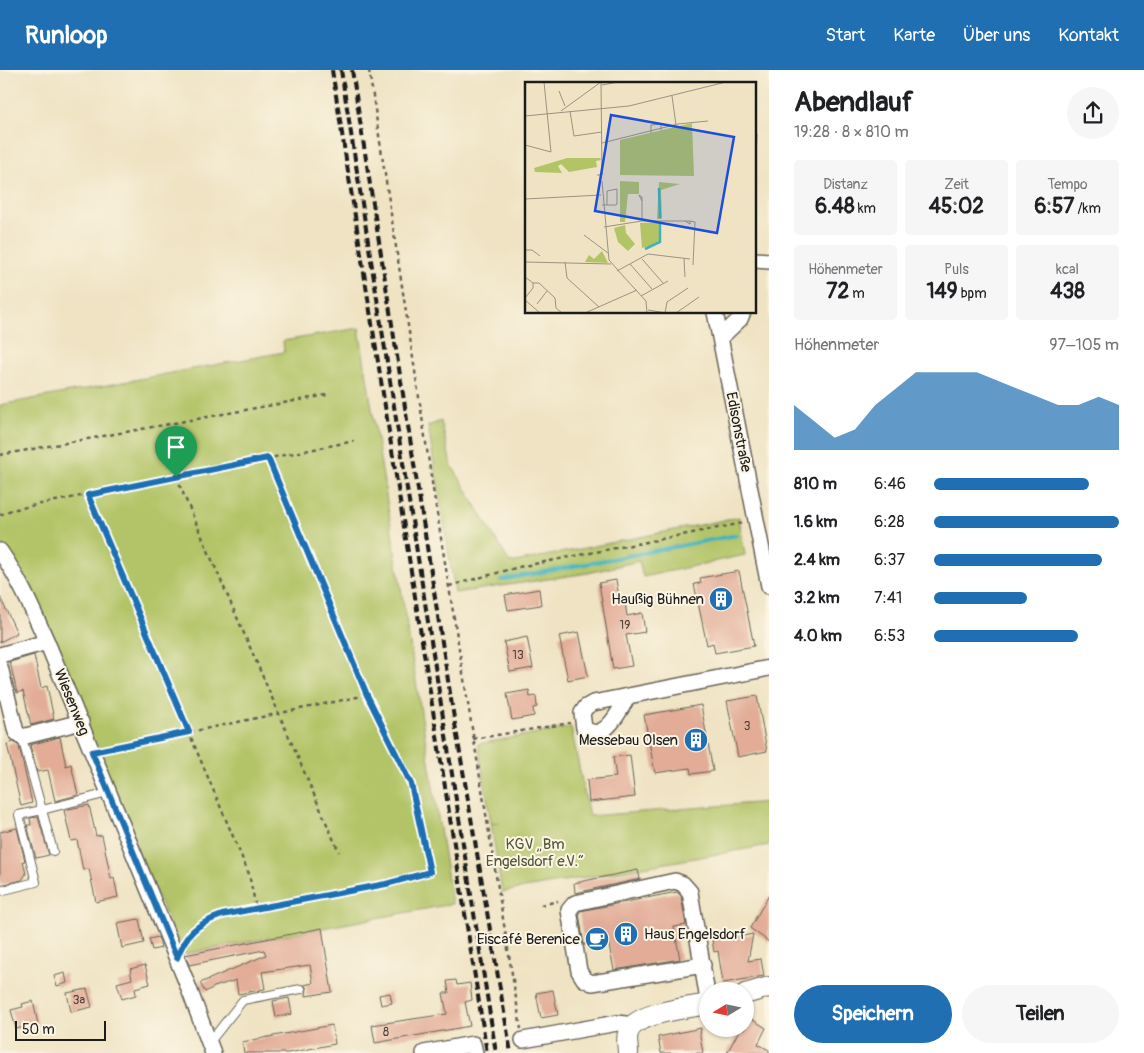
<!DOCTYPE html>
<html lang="de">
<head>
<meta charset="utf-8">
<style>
  body { margin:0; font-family:Pangolin,sans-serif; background:#f6f6f6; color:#202124; height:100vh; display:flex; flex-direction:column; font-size:19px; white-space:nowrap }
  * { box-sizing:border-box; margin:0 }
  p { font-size:16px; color:#757577 }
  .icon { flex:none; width:28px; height:28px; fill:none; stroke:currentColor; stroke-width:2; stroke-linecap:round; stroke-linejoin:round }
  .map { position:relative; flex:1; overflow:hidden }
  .side { display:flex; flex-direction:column; background:#fff; width:375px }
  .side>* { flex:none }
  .needle { width:32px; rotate:260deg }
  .tools { position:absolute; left:699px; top:912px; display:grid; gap:10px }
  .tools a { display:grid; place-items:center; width:55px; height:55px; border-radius:50%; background:#fff; box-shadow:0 1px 4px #0004; font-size:25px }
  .scale { position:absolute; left:15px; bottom:12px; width:91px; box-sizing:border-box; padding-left:5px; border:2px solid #1c1c1c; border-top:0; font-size:14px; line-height:18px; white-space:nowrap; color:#1c1c1c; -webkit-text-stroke:4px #fcf5e5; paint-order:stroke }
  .pin { position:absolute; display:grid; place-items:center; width:42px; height:42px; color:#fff; margin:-51px -21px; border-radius:50% 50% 50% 0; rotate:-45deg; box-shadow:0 0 5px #0007 }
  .pin .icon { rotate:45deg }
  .round { display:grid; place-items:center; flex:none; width:52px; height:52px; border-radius:26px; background:#f6f6f6 }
  .headline { display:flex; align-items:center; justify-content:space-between; height:85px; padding:0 25px }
  h1 { font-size:28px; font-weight:800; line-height:38px }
  .stats { display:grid; grid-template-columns:repeat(3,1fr); gap:8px; height:85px; padding:5px 25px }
  .stats div { display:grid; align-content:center; border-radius:5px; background:#f6f6f6; text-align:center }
  .stats b { font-size:21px; font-weight:800 }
  .stats small { font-size:14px; font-weight:400 }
  .stats p { font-size:14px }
  .chart { height:140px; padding:10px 25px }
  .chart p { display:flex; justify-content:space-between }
  .chart svg { width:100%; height:90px; margin-top:5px; fill:#1f6fb2; opacity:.7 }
  .button { display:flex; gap:10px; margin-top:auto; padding:10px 25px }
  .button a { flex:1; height:58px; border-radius:30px; background:#1f6fb2; color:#fff; font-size:20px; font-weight:800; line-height:58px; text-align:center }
  .button a+a { background:#f6f6f6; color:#202124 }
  ul { padding:0 25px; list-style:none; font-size:16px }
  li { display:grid; grid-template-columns:80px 60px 1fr; align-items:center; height:38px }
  li i { height:12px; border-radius:6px; background:#1f6fb2 }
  header { display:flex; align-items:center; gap:30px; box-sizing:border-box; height:70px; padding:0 25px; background:#1f6fb2; color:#fff }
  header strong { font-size:24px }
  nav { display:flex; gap:28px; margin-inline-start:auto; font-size:18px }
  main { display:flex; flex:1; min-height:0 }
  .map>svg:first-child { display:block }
  .green { fill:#b3c467; stroke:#687042 }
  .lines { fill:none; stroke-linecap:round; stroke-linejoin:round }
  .stream { stroke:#42b2b9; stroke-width:4 }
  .building { fill:#e2ac96 }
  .lane-casing { stroke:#666256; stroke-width:10 }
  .street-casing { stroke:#666256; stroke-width:18 }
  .secondary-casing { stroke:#666256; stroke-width:22 }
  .path { stroke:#666256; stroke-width:2.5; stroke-dasharray:4 4; stroke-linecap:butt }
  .lane { stroke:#fff; stroke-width:8 }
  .street { stroke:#fff; stroke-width:15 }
  .secondary { stroke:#fff; stroke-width:20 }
  .rail { stroke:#1c1c1c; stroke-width:4; stroke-dasharray:8 4; stroke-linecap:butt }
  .route-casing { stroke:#fff; stroke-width:10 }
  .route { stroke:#1f6fb2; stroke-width:6 }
  .labels { text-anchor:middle; stroke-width:4; stroke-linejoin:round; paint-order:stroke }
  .number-label { font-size:12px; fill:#4e403a }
  .street-label { font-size:15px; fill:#1c1c1c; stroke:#fcf5e5 }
  .poi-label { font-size:15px; fill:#1c1c1c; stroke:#fcf5e5; text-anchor:end }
  .park-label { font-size:15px; fill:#515736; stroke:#fcf5e5 }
  .inset-river { fill:none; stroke:#42b2b9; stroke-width:2.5 }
  .inset-road { fill:none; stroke:#9b9380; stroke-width:1 }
  .view { fill:#1d4ed8; fill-opacity:0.15; stroke:#1d4ed8; stroke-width:2.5 }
  .inset-edge { fill:none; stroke:#1c1c1c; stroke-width:2.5 }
</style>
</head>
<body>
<header>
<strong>Runloop</strong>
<nav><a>Start</a><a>Karte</a><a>Über uns</a><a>Kontakt</a></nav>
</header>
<main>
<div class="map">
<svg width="769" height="983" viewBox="0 0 769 983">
  <rect width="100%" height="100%" fill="#fcf5e5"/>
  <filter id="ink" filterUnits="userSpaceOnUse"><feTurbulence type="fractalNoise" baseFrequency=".02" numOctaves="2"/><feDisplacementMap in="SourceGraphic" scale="10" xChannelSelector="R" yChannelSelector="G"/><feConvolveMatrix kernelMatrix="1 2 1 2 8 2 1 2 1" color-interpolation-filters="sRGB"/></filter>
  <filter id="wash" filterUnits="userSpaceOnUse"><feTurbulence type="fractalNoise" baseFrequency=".0096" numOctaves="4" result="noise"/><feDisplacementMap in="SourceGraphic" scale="20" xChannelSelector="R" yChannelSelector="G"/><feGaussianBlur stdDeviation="1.12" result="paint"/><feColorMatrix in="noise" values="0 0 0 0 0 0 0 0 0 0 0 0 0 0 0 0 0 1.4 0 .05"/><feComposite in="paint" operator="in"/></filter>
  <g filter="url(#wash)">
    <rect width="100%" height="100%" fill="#efe3c3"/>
    <path class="green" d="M359,258L452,834L183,884L3,475L0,473V335L284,282L283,271Z
      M441,351L451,394L510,493L739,447L745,485L643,507L639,491L588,503L455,523L428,356Z
      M571,657L589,746L769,732V775L502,822L491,754L500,753H491L478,674Z"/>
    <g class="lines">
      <path class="stream" d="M501,510L737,465"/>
    </g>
    <g id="blocks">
      <path class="building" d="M739,501L754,576L715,583L713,573L707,575L694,514L701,513L700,508Z
        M616,510L619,527L624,526L627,546L642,543L645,562L626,565L632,596L613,599L599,513Z
        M539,519L541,535L508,540L505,525Z
        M0,527L17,563L0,572Z
        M579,562L588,606L568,610L559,566Z
        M527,567L533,598L510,602L504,572Z
        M34,585L41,618L47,616L54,649L31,655L23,621L17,623L10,592Z
        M529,620L530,627L536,626L537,637L533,638L534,646L512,650L507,624Z
        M757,626L767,681L738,687L727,631Z
        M701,635L713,701L691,704L690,698L655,703L644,645Z
        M60,667L66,696L71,694L78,725L55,731L48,700L37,702L30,675Z
        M14,672L19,676L32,733L21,736L7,674Z
        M630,685L635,727L589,732L587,710L616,707L613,687Z
        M89,735L96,766L102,765L111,809L114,808L118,827L96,832L89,799L83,800L77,770L71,771L64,740Z
        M38,747L49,785L36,788L27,755H31L30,748Z
        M17,758L25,791H23L26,804L22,810L0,815V762Z
        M638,800L640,809L575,823L574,813Z
        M677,822L681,826L686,855L674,857L680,889L614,900L608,870L584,875L579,843L580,841Z
        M769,825V872L750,858Z
        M139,849L144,873L122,878L117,853Z
        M322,858L332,922L306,926L307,918L304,915L313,913L310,895L262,902L265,919L238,924L236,910L214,917L205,922L200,913L266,885L264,880L189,895L185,885Z
        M753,864L748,891L761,889L764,906L723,913L718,881L714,882L712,870L722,868V870Z
        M158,867L161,878L152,880L149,869Z
        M145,895L150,914L135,918L136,925L122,929L117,913L132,909L130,899Z
        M65,903L67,913L57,916L54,906Z
        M456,910L457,915L470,913L472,930L465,932L470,956L375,973L372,955L447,944L443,923H449L447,911Z
        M87,919L92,937L71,942L67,923Z
        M553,920L558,945L541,948L536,923Z
        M390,923L392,933L381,935L379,925Z
        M289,928L292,944L276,947L273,931Z
        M33,931L38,954L16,959L11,940L23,937L22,934Z
        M745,945L766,958L758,974L769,980V983H727L740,959H745Z
        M332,955L335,974L288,983H244L242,972Z
        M701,958L700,966L703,983H661L658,967Z"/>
    </g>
  </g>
  <g filter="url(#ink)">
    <use href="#blocks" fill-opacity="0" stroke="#666256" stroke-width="1"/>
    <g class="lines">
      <g class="lane-casing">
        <path id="lane" d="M24,675L42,740L108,723
          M0,821L36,812L19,745L42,740L53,781
          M209,973L243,930L301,919"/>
      </g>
      <g class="street-casing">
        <path id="street" d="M755,190L769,191
          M715,242L769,516
          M720,268L740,249L743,242
          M0,481C20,510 33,541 47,572L186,911L213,983
          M0,585L47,572
          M0,597L16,662L22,667L81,652
          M628,626C620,640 604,675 584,658L582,643L586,637L593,633L769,598
          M703,895L592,913L584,909L579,901L569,840L575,833L675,811L683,814L690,822L708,930
          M523,970L617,953L634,955
          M424,983L473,974L475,983"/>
      </g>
      <g class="secondary-casing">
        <path id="secondary" d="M745,924L769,917
          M628,983C628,977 626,969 628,963C634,942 689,938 708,934"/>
      </g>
      <path class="path" d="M369,0L433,419L521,959
        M0,385L327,325
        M176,407L339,782
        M88,425L249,804L256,838
        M0,445L11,440L354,371
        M449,516L519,497L743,453
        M473,669L570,653
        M104,680L367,625
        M541,835L558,831
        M184,871L204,852L222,845L386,814L430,802L411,714L367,625L268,388"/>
      <use href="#lane" class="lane"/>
      <use href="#street" class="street"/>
      <use href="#secondary" class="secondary"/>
      <path class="rail" d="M332,0L487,983
        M341,0L496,983
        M352,0L453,642L511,983"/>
    </g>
  </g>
  <g class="lines" filter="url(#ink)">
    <g class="route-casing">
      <path id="route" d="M268,388L367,625L411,714L430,802L386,814L222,845C197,854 186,863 177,888L92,682L189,662L88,425Z"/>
    </g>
    <use href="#route" class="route"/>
  </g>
  <defs>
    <g id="building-disc" transform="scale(1.25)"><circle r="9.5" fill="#1f6fb2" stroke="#fcf5e5"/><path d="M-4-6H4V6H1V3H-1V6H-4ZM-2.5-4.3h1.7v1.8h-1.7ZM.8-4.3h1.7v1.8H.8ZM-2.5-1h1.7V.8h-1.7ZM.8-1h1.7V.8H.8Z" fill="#fff"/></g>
    <g id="cafe-disc" transform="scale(1.25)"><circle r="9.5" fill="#1f6fb2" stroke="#fcf5e5"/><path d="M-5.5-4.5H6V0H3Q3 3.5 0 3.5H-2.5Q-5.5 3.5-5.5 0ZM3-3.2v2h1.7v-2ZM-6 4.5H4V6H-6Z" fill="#fff"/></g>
  </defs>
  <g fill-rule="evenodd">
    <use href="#building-disc" x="721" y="529"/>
    <use href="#building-disc" x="696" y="670"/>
    <use href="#building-disc" x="626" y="864"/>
    <use href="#cafe-disc" x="597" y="869"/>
  </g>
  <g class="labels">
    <g class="number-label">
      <text x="625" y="559">19</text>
      <text x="518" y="589">13</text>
      <text x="747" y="660">3</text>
      <text x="79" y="934">3a</text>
      <text x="386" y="966">8</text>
    </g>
    <g class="street-label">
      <text transform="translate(739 362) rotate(79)" y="5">Edisonstraße</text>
      <text transform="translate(72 632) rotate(68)" y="5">Wiesenweg</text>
    </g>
    <g class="poi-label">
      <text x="704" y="534">Haußig Bühnen</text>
      <text x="678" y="675">Messebau Olsen</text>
      <text x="644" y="869" text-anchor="start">Haus Engelsdorf</text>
      <text x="580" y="874">Eiscafé Berenice</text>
    </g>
    <g class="park-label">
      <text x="535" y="779">KGV „Bm<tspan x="535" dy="17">Engelsdorf e.V.“</tspan></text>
    </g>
  </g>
  <g transform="translate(525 12)">
    <rect width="231" height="231" fill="#efe3c3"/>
    <path d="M167,41L169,94L95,93V58ZM42,76H75L76,78L71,79L72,85L44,90L36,82L33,84L37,91L10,90L9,86ZM95,99L114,100V112H103L100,140H95ZM134,100L155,102L136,108L137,137H132ZM136,140V161L117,166L115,141ZM100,143L101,151L110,162L103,169L93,160L89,146ZM77,169L83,181L60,180L64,173L69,177Z" fill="#b3c467"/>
    <path class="inset-river" d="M134,106L135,136M120,167L135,160V141"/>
    <path class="inset-road" d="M77,3L93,0M34,9L40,24M147,14L151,43M36,29L76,0M45,29L49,54L77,50M0,34L104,24L201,0M126,51V43L136,42V48M77,61L153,42L183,39M0,63L26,70L19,0M231,78L232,52M72,93H77L76,0M77,99L84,178L99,195M0,117L76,113M117,119L114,113L117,115V139M77,123H91L92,122V107L82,109V123M165,139L170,140L168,183M79,145L117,139H165V142L160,139M59,153L83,171M0,168H7L15,174M117,177L138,201M159,177L160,195M0,180L86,182M40,180L42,196L74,225M105,182L127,207M92,189L123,172L165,177M98,194L121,219L122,231M0,195L8,201H14L30,216L31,226L37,231M116,214L143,199M0,216L8,206V201M0,218L15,231M12,222L22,209M123,228L141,231M60,231L112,208M140,231L142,220L163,206M151,231L174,215"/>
    <path class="view" d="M86,33L209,55L192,151L70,129Z"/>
    <rect width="231" height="231" class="inset-edge"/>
  </g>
</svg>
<div class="tools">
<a><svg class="needle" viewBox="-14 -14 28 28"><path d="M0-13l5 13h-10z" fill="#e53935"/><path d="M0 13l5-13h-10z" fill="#757577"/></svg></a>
</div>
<div class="scale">50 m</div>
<div class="pin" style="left:176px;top:407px;background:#1e9e55"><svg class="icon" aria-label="arrive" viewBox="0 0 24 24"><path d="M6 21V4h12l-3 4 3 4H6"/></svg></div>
</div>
<section class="side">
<div class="headline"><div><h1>Abendlauf</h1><p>19:28 · 8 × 810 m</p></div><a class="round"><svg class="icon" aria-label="share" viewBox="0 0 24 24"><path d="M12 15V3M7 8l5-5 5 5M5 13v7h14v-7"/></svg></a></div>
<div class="stats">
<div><p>Distanz</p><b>6.48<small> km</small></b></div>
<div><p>Zeit</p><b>45:02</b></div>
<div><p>Tempo</p><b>6:57<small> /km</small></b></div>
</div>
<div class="stats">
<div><p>Höhenmeter</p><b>72<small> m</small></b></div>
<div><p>Puls</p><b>149<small> bpm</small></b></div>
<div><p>kcal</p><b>438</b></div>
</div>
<div class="chart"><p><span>Höhenmeter</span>97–105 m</p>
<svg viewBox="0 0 160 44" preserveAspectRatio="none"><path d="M0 44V22L10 30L20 38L30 34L40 22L50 14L60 6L70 6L80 6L90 6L100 10L110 14L120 18L130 22L140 22L150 18L160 22V44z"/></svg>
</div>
<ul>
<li><b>810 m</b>6:46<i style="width:84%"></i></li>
<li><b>1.6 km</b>6:28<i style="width:100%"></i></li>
<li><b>2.4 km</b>6:37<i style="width:91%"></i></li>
<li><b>3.2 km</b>7:41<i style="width:50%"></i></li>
<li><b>4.0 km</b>6:53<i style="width:78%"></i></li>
</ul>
<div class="button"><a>Speichern</a><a>Teilen</a></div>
</section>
</main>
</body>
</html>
